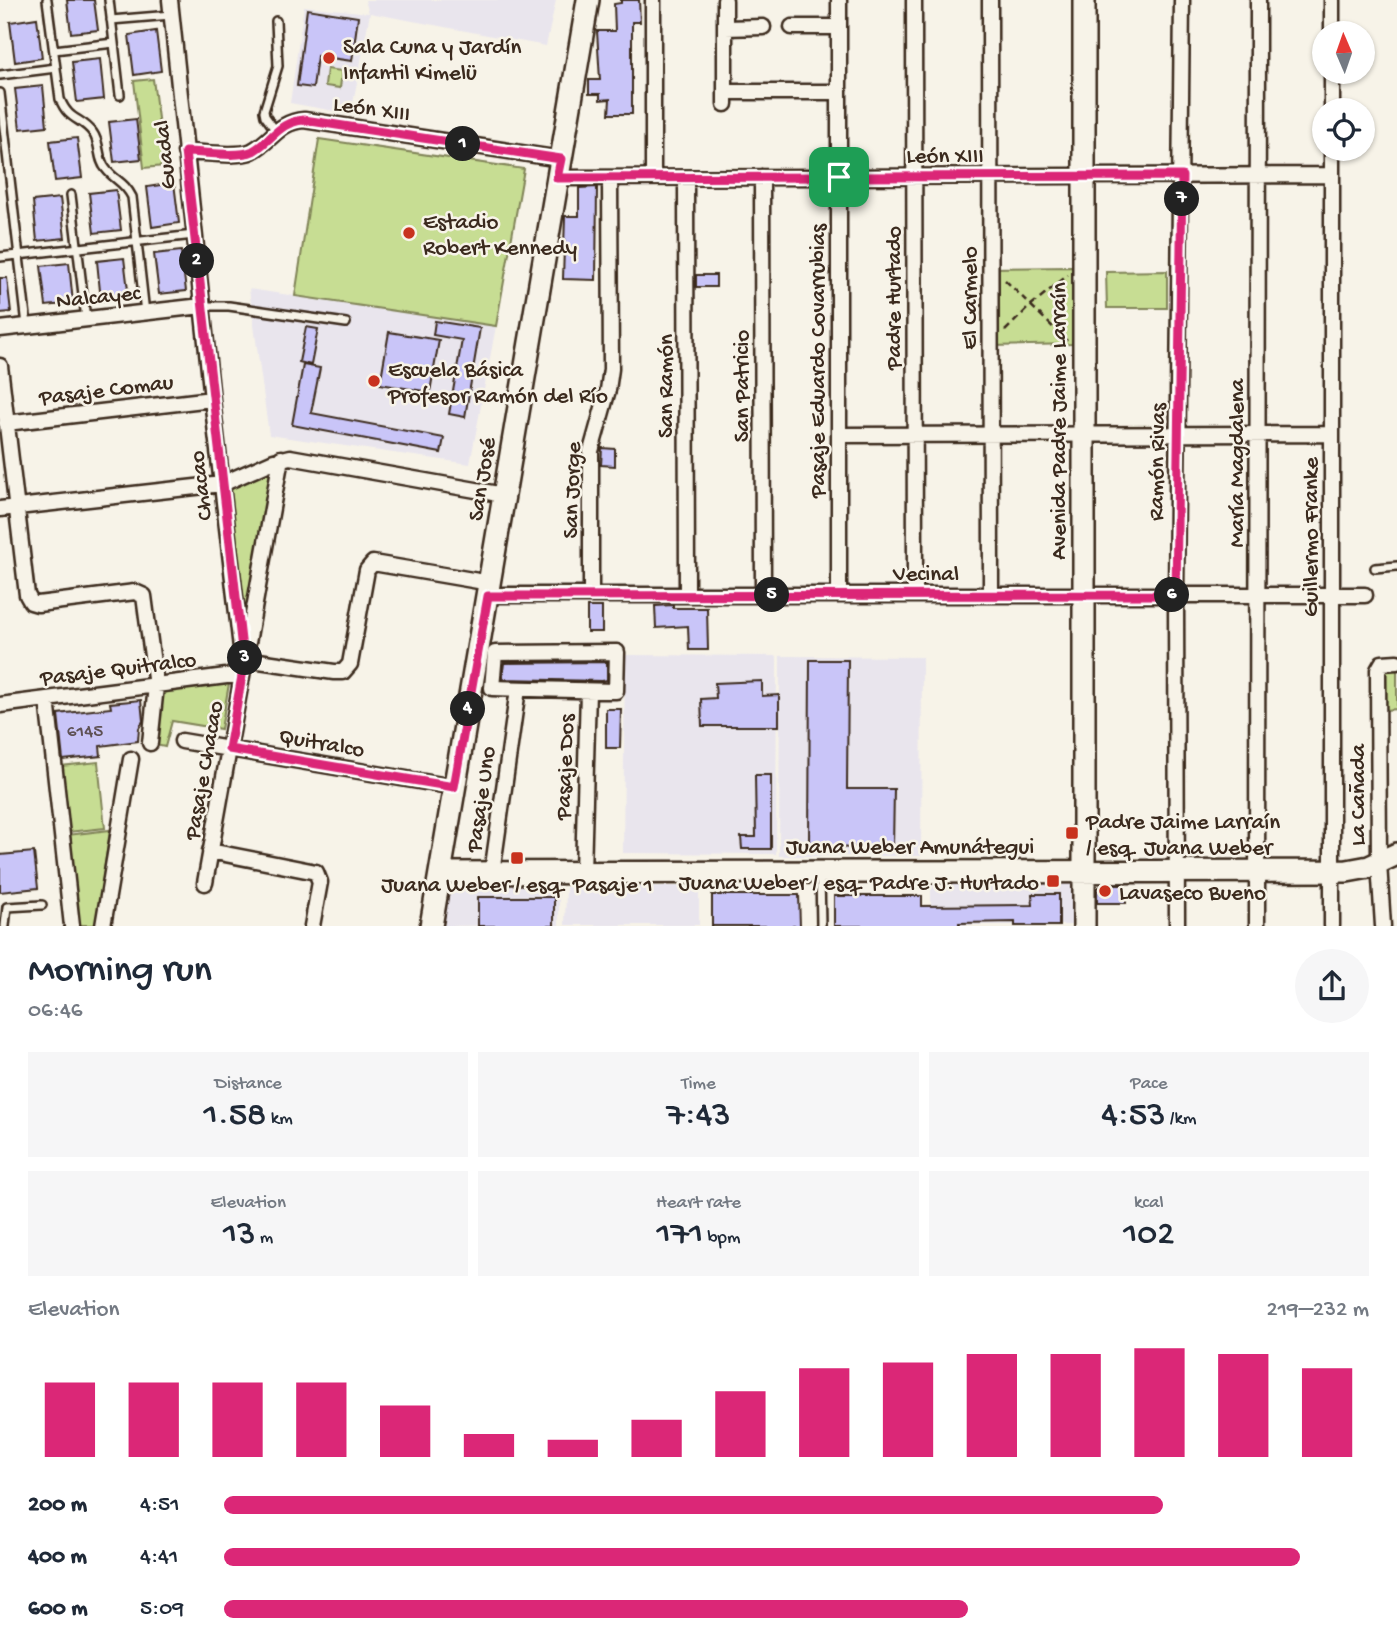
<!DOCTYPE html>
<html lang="en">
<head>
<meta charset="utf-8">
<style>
  body { margin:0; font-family:"Gochi Hand",sans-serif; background:#f6f6f7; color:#1f2937; height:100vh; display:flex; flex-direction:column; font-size:26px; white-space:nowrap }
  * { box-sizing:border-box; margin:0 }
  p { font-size:23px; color:#747a83 }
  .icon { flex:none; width:38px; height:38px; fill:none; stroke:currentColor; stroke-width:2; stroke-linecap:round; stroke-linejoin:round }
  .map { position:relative; height:926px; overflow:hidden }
  .panel { display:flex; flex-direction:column; background:#fff; flex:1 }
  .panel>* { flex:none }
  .needle { width:46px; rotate:358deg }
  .controls { position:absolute; left:1312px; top:21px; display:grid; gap:14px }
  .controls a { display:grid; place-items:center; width:63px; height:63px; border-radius:50%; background:#fff; box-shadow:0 2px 5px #0004; font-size:35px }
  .pin { position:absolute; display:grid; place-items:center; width:60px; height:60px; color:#fff; margin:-30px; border-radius:14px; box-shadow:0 4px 10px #0006 }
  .km { position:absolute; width:35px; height:35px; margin:-18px; border-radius:50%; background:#222; color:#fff; font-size:19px; line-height:35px; text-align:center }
  .round { display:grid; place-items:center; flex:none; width:74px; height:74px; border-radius:37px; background:#f6f6f7 }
  .head { display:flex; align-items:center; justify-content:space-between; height:119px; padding:0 28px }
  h1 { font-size:38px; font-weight:600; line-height:52px }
  .stats { display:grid; grid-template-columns:repeat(3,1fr); gap:10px; height:119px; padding:7px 28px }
  .stats div { display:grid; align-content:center; border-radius:0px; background:#f6f6f7; text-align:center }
  .stats b { font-size:35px; font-weight:600 }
  .stats small { font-size:19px; font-weight:400 }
  .stats p { font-size:19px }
  .chart { height:196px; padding:14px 28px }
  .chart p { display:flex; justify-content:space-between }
  .chart svg { width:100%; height:126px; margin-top:7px; stroke:#db2777; stroke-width:6 }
  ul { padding:0 28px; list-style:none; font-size:23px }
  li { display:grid; grid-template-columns:112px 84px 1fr; align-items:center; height:52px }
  li i { height:18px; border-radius:9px; background:#db2777 }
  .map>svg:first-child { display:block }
  .built { fill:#e9e5ed }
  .green { fill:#c7dd93; stroke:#818458; stroke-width:2 }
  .building { fill:#c9c5f8; stroke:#3b2a1e; stroke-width:2 }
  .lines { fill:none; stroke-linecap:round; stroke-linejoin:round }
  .lane-casing { stroke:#3b2a1e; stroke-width:12 }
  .street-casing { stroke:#3b2a1e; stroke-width:19 }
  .secondary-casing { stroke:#3b2a1e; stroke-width:26 }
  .path { stroke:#3b2a1e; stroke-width:2.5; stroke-dasharray:7 5; stroke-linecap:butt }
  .lane { stroke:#f7f3e8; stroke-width:7 }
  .street { stroke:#f7f3e8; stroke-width:14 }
  .secondary { stroke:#f7f3e8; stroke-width:21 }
  .route-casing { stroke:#fff; stroke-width:14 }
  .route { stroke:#db2777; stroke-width:9 }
  .poi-dot { fill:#c8321e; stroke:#f7f3e8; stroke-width:2.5 }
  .labels { text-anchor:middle; stroke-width:5; stroke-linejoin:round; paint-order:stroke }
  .number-label { font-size:19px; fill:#5e5154 }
  .poi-label { font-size:23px; fill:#3b2a1e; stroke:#f7f3e8; text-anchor:start }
  .street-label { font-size:23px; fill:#3b2a1e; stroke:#f7f3e8 }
</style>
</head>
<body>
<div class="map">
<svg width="1397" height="926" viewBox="0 0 1397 926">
  <rect width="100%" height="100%" fill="#f7f3e8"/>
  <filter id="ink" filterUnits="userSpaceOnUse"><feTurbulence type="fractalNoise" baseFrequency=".0143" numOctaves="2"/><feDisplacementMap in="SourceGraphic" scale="14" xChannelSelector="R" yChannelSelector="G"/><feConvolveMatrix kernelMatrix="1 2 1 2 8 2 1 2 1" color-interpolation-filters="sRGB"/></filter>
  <g filter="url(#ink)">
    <path class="built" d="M365,0H556L546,46L370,13L351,114L290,103L304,6L369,13Z
      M249,289L496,326L470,464L269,435Z
      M625,655L777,656L776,854L623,853Z
      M780,656L922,657L921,856H779Z
      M931,881L1072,882V925H931Z
      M455,882L559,886V925L444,926L450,888Z
      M699,886V925H565L566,887Z"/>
    <path class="green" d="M327,69L342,71L340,88L325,86Z
      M153,79L164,166L144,168L134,81Z
      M319,139L524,169L496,326L295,296Z
      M1072,267L1073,344L992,346L990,268Z
      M1167,271V308H1107L1106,272Z
      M278,463L245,648L227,483Z
      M1397,668V709L1385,710L1384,669Z
      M230,678L221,729L172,721L165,747L151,744L153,689Z
      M98,762L105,828L68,832L61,766Z
      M110,830L96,925H68L59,836Z"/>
    <path class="building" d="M67,0H94L98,30L71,33Z
      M621,0H639L640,22H632V114H609L610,99L600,100V94H589V80H600L597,31H615L614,4L621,3Z
      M307,9L358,17L352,61L317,56L313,88L297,86Z
      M37,18L42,58L15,62L10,22Z
      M156,31L161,71L134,75L129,35Z
      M100,59L104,99L77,102L72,62Z
      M43,86L47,126L20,129L15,89Z
      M136,119L141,159L114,162L109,122Z
      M77,138L82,178L55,181L50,141Z
      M174,183L179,223L152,227L147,187Z
      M597,187L596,280L563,279L565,216H579V188Z
      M116,190L121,230L94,233L89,193Z
      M60,198L65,238L37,241L33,201Z
      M181,251L186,291L159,294L154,254Z
      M124,258L129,298L101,301L97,261Z
      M69,263L73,303L46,306L41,266Z
      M696,275H716V287H696Z
      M0,278H7L11,312L0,313Z
      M435,321L480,328L465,417L449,414L462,340L433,335Z
      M306,327L318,329L311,365L299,362Z
      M389,332L439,340L430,392L380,384Z
      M303,365L320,368L311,413L444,438L441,453L292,425Z
      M602,448L615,449V466L601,465Z
      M673,605V608H707L708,650H689L688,626L656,628L655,606Z
      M587,607H602V632H587Z
      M810,660H848L847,789H894L893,847L809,848Z
      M607,662V680L602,681L502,679L504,663Z
      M762,681V696L779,695V726H702L701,699L716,698L715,683Z
      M141,700L143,721L139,728L138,741L100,746L101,756L63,760L58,714L111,708L110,703Z
      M606,709H621L620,748H606Z
      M755,775H771V849H742L741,837H756Z
      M34,852L38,888L0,892V855Z
      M1103,885H1125L1126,903H1097V888Z
      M1032,894H1059V926H1015V922L959,923V926H834V896H922V906L1033,905Z
      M712,895H799L800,926H712Z
      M478,897H554V926H478Z"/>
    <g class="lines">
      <g class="lane-casing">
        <path id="lane" d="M47,0L60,99C69,122 82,117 93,133C101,144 97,159 106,169C115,181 124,181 132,197L145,313
          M109,0L120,95
          M111,20L171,15
          M276,21L278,66L264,111L265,116L276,131
          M54,50L114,43
          M0,75L56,68
          M0,93L27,325
          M71,195L86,319
          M0,257L194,235
          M202,306H229L346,323
          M1375,568L1397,566
          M820,874L821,926
          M5,926L7,907L42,905"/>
      </g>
      <g class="street-casing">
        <path id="street" d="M170,0L212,399L241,648L245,659L334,672H343L350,664L367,570L373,563L490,583
          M839,0V595
          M914,0L915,595
          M990,0L991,595
          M1332,0V33
          M792,27H839
          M725,28L763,27
          M1332,72V110
          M725,92H839
          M725,104V0
          M185,152C202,152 238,158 252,151C273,140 278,122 304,120L561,159
          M653,177V0
          M762,177L763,595
          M557,178L1332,175
          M686,178L687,595
          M0,329L202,306
          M0,366L27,595L31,602L38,604L135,592L144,596L156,686L150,743
          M6,423L212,399
          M839,435L1332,434
          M0,509L222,484L274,461L290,457L504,495
          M488,595H1365
          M591,595V451L608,390L611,369L610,178
          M617,652L616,691L492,688L495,653Z
          M47,699L72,926
          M0,705L242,674
          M182,741L454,787
          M210,851L316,872L320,882L312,926
          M583,872L588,691
          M492,873L518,689
          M205,883L281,458
          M103,926L131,759
          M1177,926L1176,595L1182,0
          M1257,926L1258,0
          M1332,926V149
          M1383,926L1379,863L1378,670L1382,663L1397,662"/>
      </g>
      <g class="secondary-casing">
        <path id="secondary" d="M1084,0V926
          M440,873L1347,871L1369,867L1397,854
          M431,926L588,0"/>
      </g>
      <path class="path" d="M1005,280L1067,341
        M1005,331L1030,306L1068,275"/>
      <use href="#lane" class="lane"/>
      <use href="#street" class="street"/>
      <use href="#secondary" class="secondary"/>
    </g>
  </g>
  <g class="lines" filter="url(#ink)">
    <g class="route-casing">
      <path id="route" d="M304,120L561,159L557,178L1182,176L1176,595L488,596L454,787L229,749L245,659L242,649L185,152C202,152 238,158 253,151C273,140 278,122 304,120Z"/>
    </g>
    <use href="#route" class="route"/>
  </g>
  <g class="poi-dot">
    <circle cx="329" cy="58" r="7"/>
    <circle cx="409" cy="233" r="7"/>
    <circle cx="374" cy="381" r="7"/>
    <rect x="1065" y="826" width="14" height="14" rx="3.5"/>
    <rect x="510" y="851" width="14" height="14" rx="3.5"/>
    <rect x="1046" y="874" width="14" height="14" rx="3.5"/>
    <circle cx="1105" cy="891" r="7"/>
  </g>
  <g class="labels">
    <g class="number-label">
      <text x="85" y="736">6145</text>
    </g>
    <g class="poi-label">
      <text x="343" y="53">Sala Cuna y Jardín<tspan x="343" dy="26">Infantil Kimelü</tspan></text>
      <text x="423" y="228">Estadio<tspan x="423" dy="26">Robert Kennedy</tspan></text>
      <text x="388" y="376">Escuela Básica<tspan x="388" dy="26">Profesor Ramón del Río</tspan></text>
      <text x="1086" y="828">Padre Jaime Larraín<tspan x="1086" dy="26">/ esq. Juana Weber</tspan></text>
      <text x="1039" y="889" text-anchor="end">Juana Weber / esq. Padre J. Hurtado</text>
      <text x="517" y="891" text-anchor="middle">Juana Weber / esq. Pasaje 1</text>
      <text x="1119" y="899">Lavaseco Bueno</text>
    </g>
    <g class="street-label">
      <text transform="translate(372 107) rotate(8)" y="8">León XIII</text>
      <text x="945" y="162">León XIII</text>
      <text transform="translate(163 155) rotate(-96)" y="8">Guadal</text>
      <text transform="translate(98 295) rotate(-6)" y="8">Nalcayec</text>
      <text transform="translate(892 298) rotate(-90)" y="8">Padre Hurtado</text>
      <text transform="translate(968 298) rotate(-90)" y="8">El Carmelo</text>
      <text transform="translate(816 361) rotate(-90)" y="8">Pasaje Eduardo Covarrubias</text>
      <text transform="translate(664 386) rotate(-90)" y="8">San Ramón</text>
      <text transform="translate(740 386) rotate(-90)" y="8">San Patricio</text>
      <text transform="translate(106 388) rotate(-7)" y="8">Pasaje Comau</text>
      <text transform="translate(1057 421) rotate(-90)" y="8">Avenida Padre Jaime Larraín</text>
      <text transform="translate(1155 462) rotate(-89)" y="8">Ramón Rivas</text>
      <text transform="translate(1235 463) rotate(-90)" y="8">María Magdalena</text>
      <text transform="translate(480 479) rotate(-81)" y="8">San José</text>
      <text transform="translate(199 486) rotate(-97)" y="8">Chacao</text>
      <text transform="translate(570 490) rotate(-88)" y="8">San Jorge</text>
      <text transform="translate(1309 537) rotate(-90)" y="8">Guillermo Franke</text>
      <text x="926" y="580">Vecinal</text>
      <text transform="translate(118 667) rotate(-7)" y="8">Pasaje Quitralco</text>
      <text transform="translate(322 741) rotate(10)" y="8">Quitralco</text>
      <text transform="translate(563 767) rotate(-88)" y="8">Pasaje Dos</text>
      <text transform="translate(202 770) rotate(-80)" y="8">Pasaje Chacao</text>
      <text transform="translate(1356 795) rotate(-90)" y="8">La Cañada</text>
      <text transform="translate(479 799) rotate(-82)" y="8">Pasaje Uno</text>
      <text x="910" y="853">Juana Weber Amunátegui</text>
    </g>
  </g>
</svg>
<div class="controls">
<a><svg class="needle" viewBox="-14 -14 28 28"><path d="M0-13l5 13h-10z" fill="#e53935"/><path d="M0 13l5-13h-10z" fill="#747a83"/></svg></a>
<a><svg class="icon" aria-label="locate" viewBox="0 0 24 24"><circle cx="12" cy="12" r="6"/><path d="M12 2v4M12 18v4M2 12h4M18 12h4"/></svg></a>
</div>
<div class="pin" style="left:839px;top:177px;background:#1e9e55"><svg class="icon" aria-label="arrive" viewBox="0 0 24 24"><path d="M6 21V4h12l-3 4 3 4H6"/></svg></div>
<b class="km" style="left:463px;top:144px">1</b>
<b class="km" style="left:197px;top:261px">2</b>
<b class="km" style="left:245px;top:658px">3</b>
<b class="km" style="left:468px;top:709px">4</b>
<b class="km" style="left:772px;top:595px">5</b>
<b class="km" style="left:1172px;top:595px">6</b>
<b class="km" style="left:1182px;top:199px">7</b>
</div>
<section class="panel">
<div class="head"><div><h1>Morning run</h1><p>06:46</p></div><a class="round"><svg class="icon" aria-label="share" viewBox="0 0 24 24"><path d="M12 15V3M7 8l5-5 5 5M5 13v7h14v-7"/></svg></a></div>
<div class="stats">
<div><p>Distance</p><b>1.58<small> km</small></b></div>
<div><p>Time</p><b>7:43</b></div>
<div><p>Pace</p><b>4:53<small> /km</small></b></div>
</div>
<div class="stats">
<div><p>Elevation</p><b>13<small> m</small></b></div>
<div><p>Heart rate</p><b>171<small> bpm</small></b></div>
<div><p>kcal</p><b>102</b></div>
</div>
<div class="chart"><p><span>Elevation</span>219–232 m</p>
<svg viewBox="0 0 160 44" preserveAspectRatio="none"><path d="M5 44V18M15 44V18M25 44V18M35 44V18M45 44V26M55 44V36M65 44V38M75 44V31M85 44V21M95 44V13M105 44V11M115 44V8M125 44V8M135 44V6M145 44V8M155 44V13"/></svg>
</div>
<ul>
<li><b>200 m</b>4:51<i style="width:82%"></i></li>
<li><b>400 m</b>4:41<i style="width:94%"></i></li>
<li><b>600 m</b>5:09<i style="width:65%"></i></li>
</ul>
</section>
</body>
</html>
